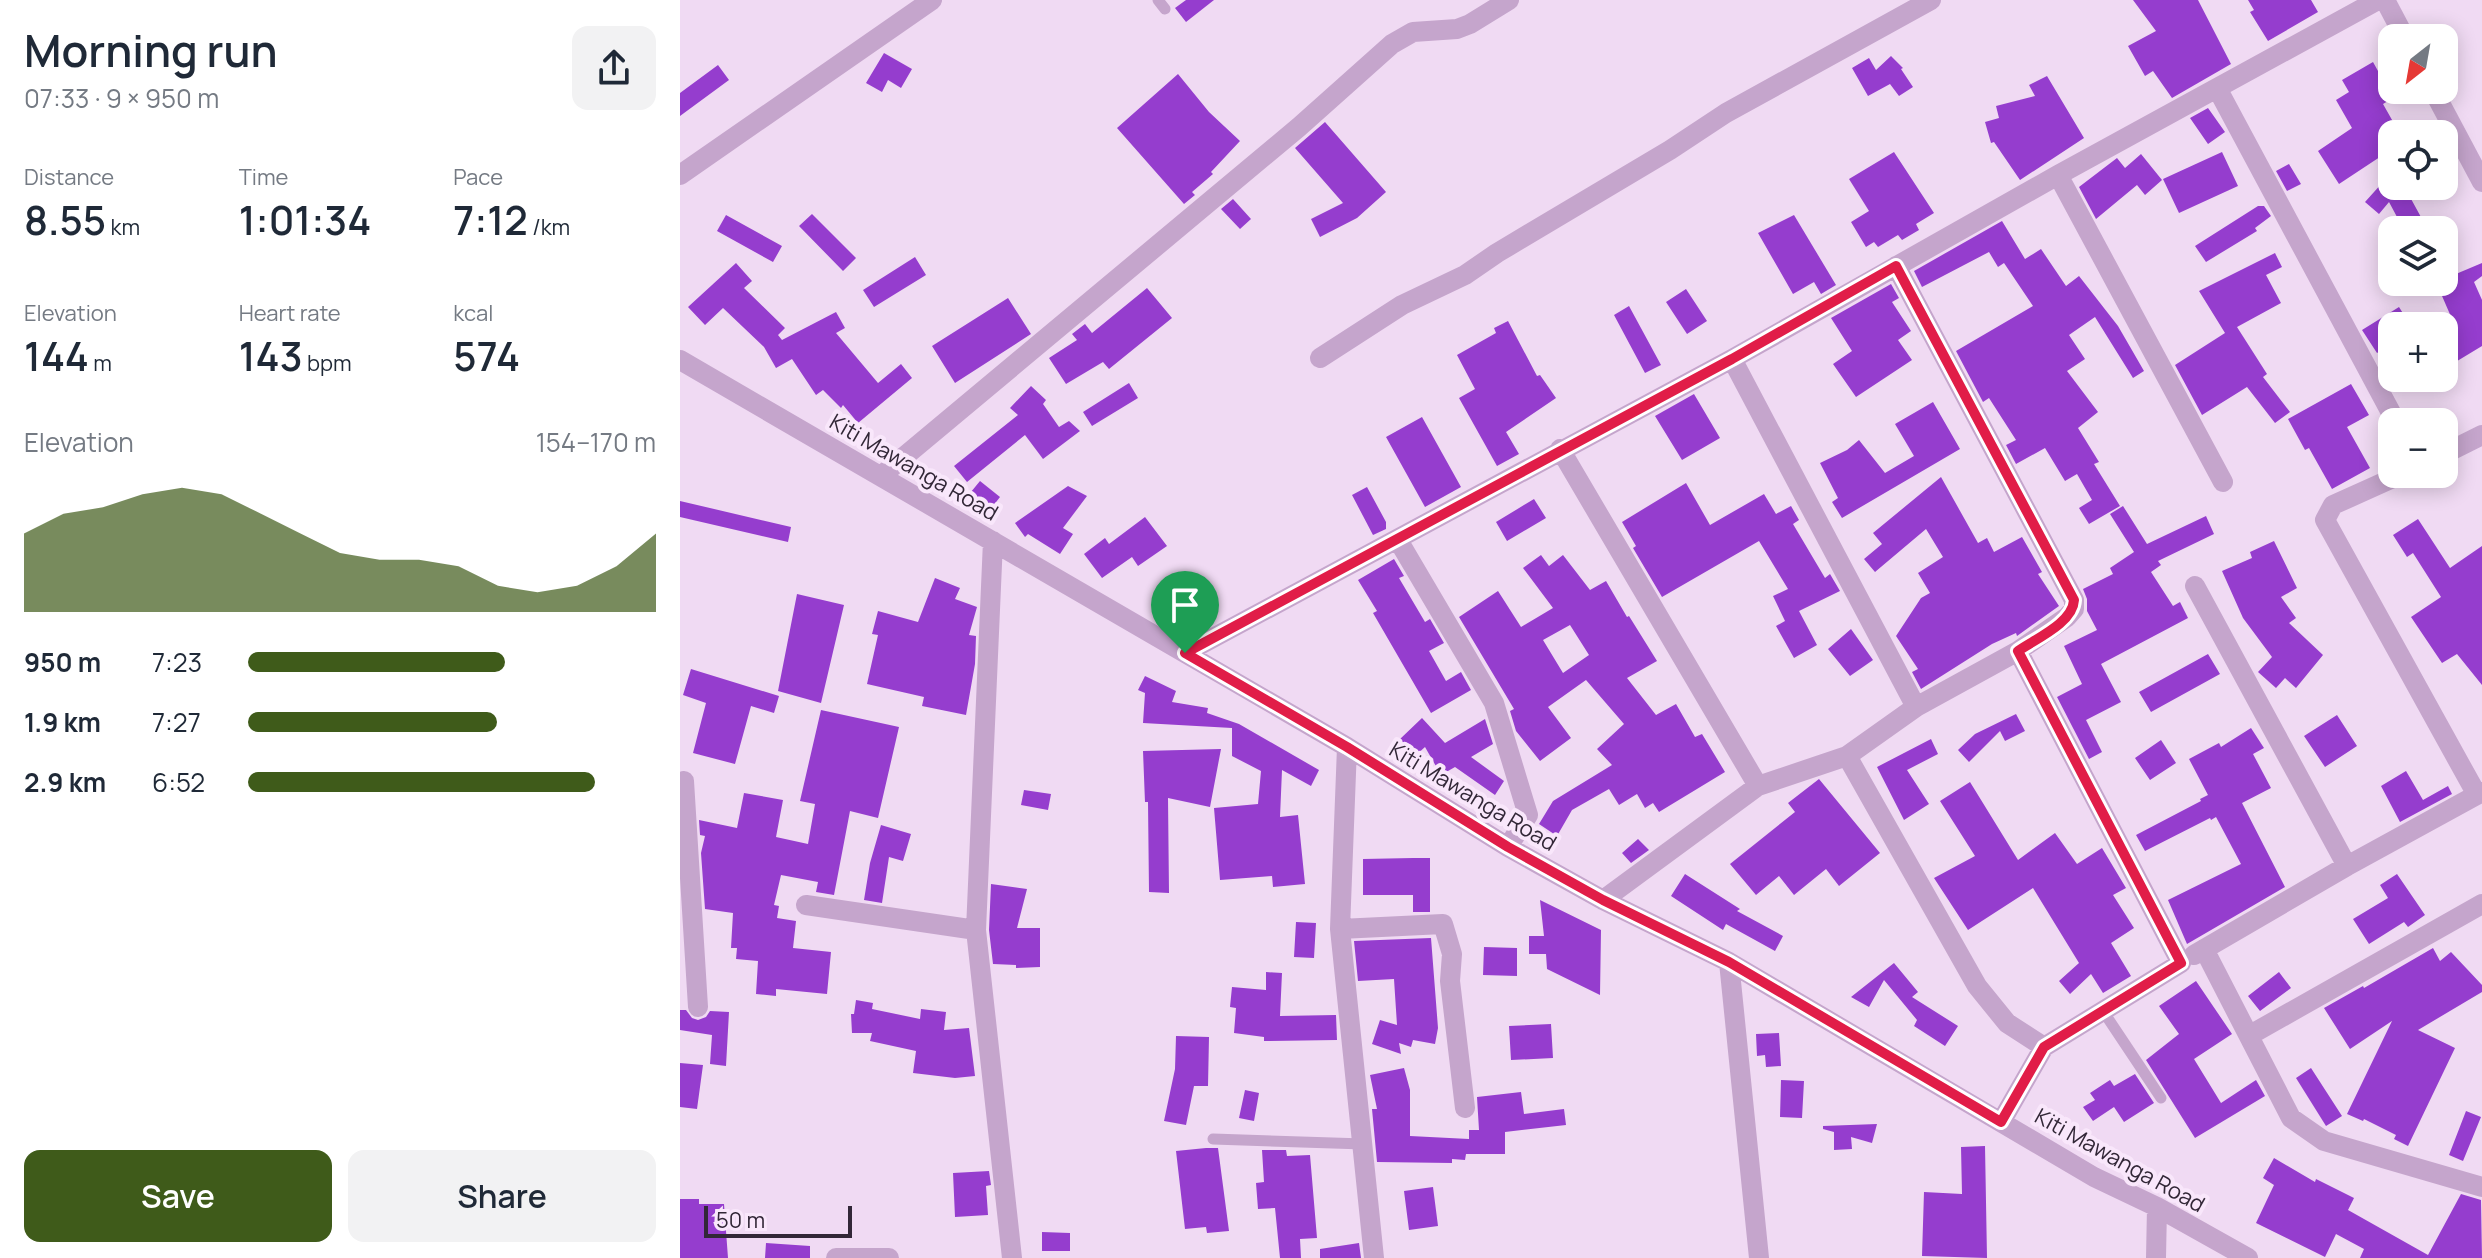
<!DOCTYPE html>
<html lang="en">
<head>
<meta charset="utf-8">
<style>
  body { margin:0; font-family:Manrope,sans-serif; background:#f2f2f3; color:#1f2937; height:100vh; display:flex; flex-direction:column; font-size:30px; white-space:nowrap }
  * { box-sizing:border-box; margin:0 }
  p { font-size:26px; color:#747a83 }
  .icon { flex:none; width:44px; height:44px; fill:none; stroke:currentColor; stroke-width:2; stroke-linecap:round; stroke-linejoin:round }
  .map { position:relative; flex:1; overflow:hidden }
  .drawer { display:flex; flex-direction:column; background:#fff; width:680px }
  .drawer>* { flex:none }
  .needle { width:52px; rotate:211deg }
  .controls { position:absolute; left:1698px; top:24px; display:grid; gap:16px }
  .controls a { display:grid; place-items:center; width:80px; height:80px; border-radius:16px; background:#fff; box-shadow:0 4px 20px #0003; font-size:40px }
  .scale { position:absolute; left:24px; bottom:20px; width:148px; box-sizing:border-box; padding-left:8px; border:4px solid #322737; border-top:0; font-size:22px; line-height:28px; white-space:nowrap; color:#322737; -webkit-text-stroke:6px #f9e7fb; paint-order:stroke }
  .pin { position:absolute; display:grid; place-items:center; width:68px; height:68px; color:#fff; margin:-82px -34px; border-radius:50% 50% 50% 0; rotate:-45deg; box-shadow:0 0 8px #0007 }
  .pin .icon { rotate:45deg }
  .round { display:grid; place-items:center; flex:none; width:84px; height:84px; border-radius:16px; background:#f2f2f3 }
  .overview { display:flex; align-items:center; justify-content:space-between; height:136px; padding:0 24px }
  h1 { font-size:44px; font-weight:600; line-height:60px }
  .figures { display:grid; grid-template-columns:repeat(3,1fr); gap:12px; height:136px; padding:8px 24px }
  .figures div { display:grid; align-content:center }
  .figures b { font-size:40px; font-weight:600 }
  .figures small { font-size:22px; font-weight:400 }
  .figures p { font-size:22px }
  .chart { height:224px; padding:16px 24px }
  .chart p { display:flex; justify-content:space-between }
  .chart svg { width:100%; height:144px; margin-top:8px; fill:#3f5b1a; opacity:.7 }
  .primary-button { display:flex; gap:16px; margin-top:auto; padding:16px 24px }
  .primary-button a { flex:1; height:92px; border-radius:16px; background:#3f5b1a; color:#fff; font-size:32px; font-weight:600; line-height:92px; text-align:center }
  .primary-button a+a { background:#f2f2f3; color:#1f2937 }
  ul { padding:0 24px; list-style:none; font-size:26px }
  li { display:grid; grid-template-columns:128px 96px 1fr; align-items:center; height:60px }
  li i { height:20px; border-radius:10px; background:#3f5b1a }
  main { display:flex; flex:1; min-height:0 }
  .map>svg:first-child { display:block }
  .building { fill:#953dce; fill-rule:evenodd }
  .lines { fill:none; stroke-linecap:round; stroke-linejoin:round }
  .service { stroke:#c5a5cc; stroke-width:11 }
  .minor { stroke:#c5a5cc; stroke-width:20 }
  .route-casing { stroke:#fff; stroke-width:16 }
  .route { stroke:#e11d48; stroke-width:10 }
  .labels { text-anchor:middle; stroke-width:8; stroke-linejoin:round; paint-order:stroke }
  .street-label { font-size:22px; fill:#322737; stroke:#f9e7fb }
</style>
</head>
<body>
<main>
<section class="drawer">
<div class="overview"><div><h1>Morning run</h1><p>07:33 · 9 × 950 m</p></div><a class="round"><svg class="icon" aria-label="share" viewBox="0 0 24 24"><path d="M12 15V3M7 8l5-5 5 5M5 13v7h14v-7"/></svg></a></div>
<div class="figures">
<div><p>Distance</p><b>8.55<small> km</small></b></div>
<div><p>Time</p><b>1:01:34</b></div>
<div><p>Pace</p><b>7:12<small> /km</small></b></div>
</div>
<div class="figures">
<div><p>Elevation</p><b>144<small> m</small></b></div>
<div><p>Heart rate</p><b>143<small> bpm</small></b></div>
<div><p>kcal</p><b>574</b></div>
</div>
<div class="chart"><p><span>Elevation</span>154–170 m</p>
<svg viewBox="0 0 160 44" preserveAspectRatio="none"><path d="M0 44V20L10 14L20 12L30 8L40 6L50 8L60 14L70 20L80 26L90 28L100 28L110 30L120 36L130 38L140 36L150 30L160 20V44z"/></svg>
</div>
<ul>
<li><b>950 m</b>7:23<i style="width:63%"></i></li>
<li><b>1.9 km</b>7:27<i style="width:61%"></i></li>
<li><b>2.9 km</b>6:52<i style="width:85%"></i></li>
</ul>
<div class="primary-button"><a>Save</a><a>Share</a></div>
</section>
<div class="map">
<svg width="1802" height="1258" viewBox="0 0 1802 1258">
  <rect width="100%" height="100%" fill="#f0daf3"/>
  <path class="building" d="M506,0H534L506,22L495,8Z
    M1453,0H1518L1551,64L1492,98L1473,71L1465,76L1448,46L1476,31Z
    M1568,0H1631L1638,12L1588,41L1570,12L1574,10Z
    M204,53L232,69L221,88L208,80L202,92L186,83Z
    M1211,56L1223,68L1221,69L1233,87L1219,96L1210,84L1188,96L1172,68L1189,58L1196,70Z
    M1693,62L1713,98L1703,104L1720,134H1712V149L1659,184L1638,151L1672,128L1656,100L1669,92L1662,80Z
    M38,65L49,80L0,116V93Z
    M498,74L529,112L560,141L531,172L533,174L512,192L515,195L504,204L437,128Z
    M1367,76L1404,138L1340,180L1314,142L1311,143L1305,122L1319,118L1316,106L1355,96L1349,85Z
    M1528,108L1545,132L1528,144L1510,118Z
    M645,122L706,192L677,218L640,237L631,219L663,203L615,148Z
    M1214,152L1254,213L1236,224L1239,230L1222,240L1218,235L1198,247L1194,242L1186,247L1171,222L1189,211L1169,179Z
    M1542,152L1558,186L1499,213L1483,179Z
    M1461,154L1482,180L1465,195L1457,185L1416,219L1399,187L1437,158L1445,168Z
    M1609,164L1621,184L1607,191L1596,171Z
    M1712,172V186H1724L1748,230H1724L1709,202L1699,214L1685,202Z
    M553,199L571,219L560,229L541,209Z
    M1578,206H1584L1591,216L1575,228L1577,231L1526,262L1515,246Z
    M132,214L176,258L163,271L119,226Z
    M46,215L102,246L93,262L37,231Z
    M1114,215L1156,285L1141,294L1134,282L1113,294L1078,233Z
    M1322,221L1345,259L1361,249L1386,286L1399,276L1438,326L1464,371L1453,378L1415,317L1389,335L1405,359L1387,371L1418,412L1398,428L1419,462L1414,464L1440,506L1409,524L1399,508L1412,500L1397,474L1385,481L1365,448L1336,464L1326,445L1336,440L1309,398L1303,402L1276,351L1353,306L1324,263L1318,267L1309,252L1242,287L1234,271Z
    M1595,253L1602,267L1586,275L1601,303L1557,327L1587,374L1583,377L1610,412L1595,423L1567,387L1522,415L1495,365L1545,333L1519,291Z
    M235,257L246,275L194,307L183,290Z
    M56,263L72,281L64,288L105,328L98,335L102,340L156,312L165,328L156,333L198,383L221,364L232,378L178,423L163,405L161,408L143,390L136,395L112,359L96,368L84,347L43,308L25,325L8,307Z
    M1802,263V276L1794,282L1802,300V346L1764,369V332L1775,326L1756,282H1764V279Z
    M1211,284L1219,298L1212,302L1231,331L1218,340L1232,360L1176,397L1153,364L1172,351L1151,318Z
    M467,288L492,318L429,369L423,362L386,384L369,358L397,340L392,334L405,324L412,333Z
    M1006,289L1027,321L1007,334L986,302Z
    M328,298L351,334L275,383L252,346Z
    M949,306L981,365L965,373L934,315Z
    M1719,307L1731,326H1712V343L1697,353L1682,330Z
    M828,321L857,376L860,375L876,398L826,432L839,454L817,466L779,398L795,389L777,355L816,333L814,328Z
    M449,383L458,398L412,426L403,412Z
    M1671,384L1689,415L1667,427L1690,468L1652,489L1629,448L1625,450L1608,419Z
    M351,386L366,400L363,404L379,427L389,421L400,431L363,459L345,435L287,482L274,466L338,415L330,408Z
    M1014,394L1040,438L1002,460L975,416Z
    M1253,402L1280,449L1162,518L1152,502L1158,498L1140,463L1167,450L1179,440L1205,473L1234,456L1215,424Z
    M742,417L781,487L745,507L706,437Z
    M1261,477L1298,543L1307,538L1314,552L1342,537L1362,572L1358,574L1379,606L1337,636L1336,633L1312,644L1241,689L1232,672L1238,669L1216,636L1241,598L1250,593L1238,573L1263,557L1246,529L1195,572L1184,559L1202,544L1193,533Z
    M300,481L320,497L306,515L286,498Z
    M1006,483L1030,525L1084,494L1096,514L1111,506L1119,520L1113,524L1145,578L1150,574L1160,591L1119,611L1137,645L1114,658L1096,626L1105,621L1093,596L1108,589L1079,541L982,597L953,548L956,546L942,522Z
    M388,486L407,496L383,528L393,534L380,554L348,534L345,537L335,523Z
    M687,487L706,522V529L693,535L672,495Z
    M854,499L866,518L827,541L816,522Z
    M0,501L111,527L108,542L0,517Z
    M1443,506L1467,544L1526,516L1534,534L1478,561L1481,565L1471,572L1493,606L1500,602L1508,618L1421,664L1441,702L1406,720L1422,752L1409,759L1377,697L1402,684L1384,646L1417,630L1407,611V599L1403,589L1433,574L1430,568L1454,552L1430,514Z
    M465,517L487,546L458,566L452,557L422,578L404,554L425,538L429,544Z
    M1738,519L1770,568L1802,546V685L1777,654L1762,663L1731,617L1761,597L1733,553L1727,557L1713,535Z
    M1594,541L1617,588L1601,597L1616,618L1609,623L1643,655L1616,688L1605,678L1596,688L1578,672L1592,657L1563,618L1542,571L1572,558L1570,552Z
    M861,555L869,566L883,555L910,590L926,581L947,617L949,616L977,661L947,678L976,715L996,704L1015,737L1022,734L1045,772L979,812L973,803L965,808L957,794L939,805L929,789L892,810L877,836L859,824L873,801L932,765L917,749L944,724L906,680L868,707L891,738L860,761L836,731L830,711L834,709L779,617L818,591L841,627L873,608L843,568ZM890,625L909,655L883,673L863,640Z
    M714,559L724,576L719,578L745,622L750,619L764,643L749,651L766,681L781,672L791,690L751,713L693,613L697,611L678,580Z
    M255,578L280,588L275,599L297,607L289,635L296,636L295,664L286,715L242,706L244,697L187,684L198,635L192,634L198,611L238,622Z
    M117,594L164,605L141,703L98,691Z
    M1171,629L1193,660L1170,676L1148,649Z
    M1528,654L1540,674L1471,712L1459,692Z
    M11,669L99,696L94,713L71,706L55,764L13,753L26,703L3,695Z
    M465,676L496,691L492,702L528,708L527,713L559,724L639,770L631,786L602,770L600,817L618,815L625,884L593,887L592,876L540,880L534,808L578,804L581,771L552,756V728L463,723L465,693L458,690Z
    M141,710L219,727L198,818L170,811L154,895L136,892L138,882L101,875L94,905L99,906L97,918L116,921L113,948L151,952L147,994L96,989V996L76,994L78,961L56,959L57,948H51L53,913L25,909L21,853L25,836L20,835L19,820L57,828L64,793L103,800L96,837L128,844L135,804L120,801Z
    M1336,714L1345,731L1325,741L1320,731L1289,762L1278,750L1295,734Z
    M1657,715L1677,746L1645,767L1624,736Z
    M742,718L765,743L805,719L813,744L791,757L824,781L815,795L775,767L761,775L745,747L735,756L719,740Z
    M1571,728L1584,748L1573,754L1591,788L1562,803L1605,887L1507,944L1488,900L1561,864L1536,817L1531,820L1530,818L1465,851L1456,835L1521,801L1520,799L1528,795L1509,759L1539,743L1541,747Z
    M1251,739L1258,754L1227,770L1249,804L1224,820L1197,767Z
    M1481,740L1496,763L1470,780L1455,758Z
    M541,749L530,807L488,798L489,893L469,892L468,802H465L463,751Z
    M1726,771L1743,800L1768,786L1772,794L1720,822L1701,786Z
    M1139,779L1200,853L1159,886L1146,869L1114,895L1099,876L1076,895L1050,864L1115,812L1108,803Z
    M1290,782L1338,860L1375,833L1397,864L1422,848L1446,888L1433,895L1454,928L1431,943L1451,976L1423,993L1411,974L1390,994L1379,981L1399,963L1353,888L1288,930L1254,878L1295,856L1260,801Z
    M344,790L371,794L368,810L341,805Z
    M201,825L231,834L223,861L209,857L202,903L184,900L190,863Z
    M958,839L969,850L951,863L942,853Z
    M733,858H750V912H733V895H683V859Z
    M1005,874L1060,909L1057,911L1103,936L1095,951L1046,924L1043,930L991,896Z
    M1717,874L1745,915L1728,927L1724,922L1689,944L1673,919L1708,898L1700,885Z
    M311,884L347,889L337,928H360V967L336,968V965L313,964L309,930Z
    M860,900L921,930L920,995L867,969L866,954H849V936H864Z
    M616,922L636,923L634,958L614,957Z
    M751,938L758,1028L755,1044L733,1040L731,1047L719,1043L721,1054L692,1044L700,1020L717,1025L714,979L678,981L674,941Z
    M804,947L837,948V976L803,975Z
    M1753,948L1760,961L1771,952L1802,985V992L1738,1030L1775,1048L1728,1146L1714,1139L1716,1135L1684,1119L1683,1121L1667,1114L1712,1021L1670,1049L1644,1008L1683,986L1684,988Z
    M1214,963L1238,992L1232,997L1278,1026L1265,1046L1234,1026L1237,1020L1204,980L1189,1007L1171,997Z
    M586,972L602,973L600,1016L656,1015L657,1040L584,1041V1037L554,1033L556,1008L550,1007L552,987L586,990Z
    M1599,972L1611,988L1580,1011L1568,996Z
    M1516,981L1552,1034L1514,1059L1541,1103L1576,1080L1585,1096L1515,1138L1466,1060L1499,1034L1479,1006Z
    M176,1000L193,1003L192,1009L240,1019L241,1009L266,1012L264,1030L289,1028L295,1076L275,1078L233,1073L236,1051L190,1041L192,1033H172L171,1014H174Z
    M0,1010H6L12,1018L18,1020L26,1017L30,1011L49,1012L46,1066L30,1064L32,1035L0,1030Z
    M871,1024L873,1058L831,1060L829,1026Z
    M1099,1033L1101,1066L1086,1067L1085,1055L1077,1056L1076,1034Z
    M496,1036L529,1037L528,1086H514L506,1125L484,1121L495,1069Z
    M0,1063L23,1065L17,1109L0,1107Z
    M724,1068L730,1090V1136L789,1139V1130H799L797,1097L841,1092L844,1114L884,1109L886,1125L825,1132V1154H786L785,1160L772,1159V1163L697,1162L692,1109H697L690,1075Z
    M1631,1068L1662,1116L1646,1126L1616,1078Z
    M1455,1074L1474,1103L1444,1122L1434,1107L1413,1121L1403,1107L1415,1100L1410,1093L1430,1080L1434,1086Z
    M1101,1080L1124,1081L1122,1118L1100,1117Z
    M565,1090L579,1093L574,1121L559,1118Z
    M1786,1111L1801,1117L1783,1161L1769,1155Z
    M1197,1124L1192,1143L1171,1137L1172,1149L1154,1150V1132L1143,1129V1126Z
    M1305,1146L1307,1258L1242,1256L1244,1192L1282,1194L1281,1147Z
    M526,1148H538L549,1231L527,1233L526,1227L505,1229L496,1151Z
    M582,1150H606L607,1156L630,1155L637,1238L620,1239L621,1258H600L595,1208L578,1209L576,1183L584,1182Z
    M1594,1158L1635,1182L1636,1179L1674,1198L1668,1210L1748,1255L1781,1194L1801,1200L1802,1258H1680L1684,1249L1656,1234L1645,1257L1576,1223L1594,1185L1583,1178Z
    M309,1171L311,1185L306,1186L308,1215L275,1217L273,1173Z
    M753,1187L758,1226L729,1230L724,1191Z
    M0,1199H19V1204H44L48,1258H0Z
    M362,1232L390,1233V1251H362Z
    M86,1243L130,1246V1258H85Z
    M679,1243L681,1258H640V1249Z"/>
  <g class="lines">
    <path class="service" d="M478,0L485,9
      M1423,1011L1481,1098
      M533,1139L684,1144"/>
    <path class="minor" d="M1705,0L1725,38
      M1537,88L1716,422
      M1753,90L1802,182
      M0,175L252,0
      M1378,175L1543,482
      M640,358L722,305L785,275L817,253L990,150L1046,113L1251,0
      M1052,359L1236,707
      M0,360L667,747L828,847L923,900L1049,962L1414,1177L1477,1207L1568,1258
      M880,449L1078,786L923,900
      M1764,454L1802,435
      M1722,474L1653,505L1645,520L1797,795
      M201,476L619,127L712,44L733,32L777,29L790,24L829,0
      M718,540L814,703L848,815L828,847
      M313,541L296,930L332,1258
      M1515,586L1667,866
      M505,653L1052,359L1378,175L1698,0
      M667,747L660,929L694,1258
      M1167,756L1297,986L1327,1023L1364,1047
      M4,781L18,1007
      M1078,786L1167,756L1236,707L1338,651L1387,617L1394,609V600L1216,266
      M126,905L296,930
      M660,929L763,924L772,954L770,981L785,1108
      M1524,949L1611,1118L1644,1141L1802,1187
      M1514,955L1667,866L1802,792
      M1049,962L1079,1258
      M1570,1035L1802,904
      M1321,1122L1364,1047L1501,963L1338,651
      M156,1258H209
      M1476,1258L1477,1207"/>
  </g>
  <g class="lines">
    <g class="route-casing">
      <path id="route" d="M1216,266L1394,600C1393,623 1355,639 1338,651L1501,963L1364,1047L1321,1122L1049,962L923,900L828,847L667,747L505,653L1052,359Z"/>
    </g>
    <use href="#route" class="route"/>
  </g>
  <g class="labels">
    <g class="street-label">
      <text transform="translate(234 467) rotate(30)" y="8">Kiti Mawanga Road</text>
      <text transform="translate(793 796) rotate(31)" y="8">Kiti Mawanga Road</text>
      <text transform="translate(1440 1160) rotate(29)" y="8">Kiti Mawanga Road</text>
    </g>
  </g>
</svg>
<div class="controls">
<a><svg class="needle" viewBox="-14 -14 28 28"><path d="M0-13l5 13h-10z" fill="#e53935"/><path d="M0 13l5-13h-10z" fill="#747a83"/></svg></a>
<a><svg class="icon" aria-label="locate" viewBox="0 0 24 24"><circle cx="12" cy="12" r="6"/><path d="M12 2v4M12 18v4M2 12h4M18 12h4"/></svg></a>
<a><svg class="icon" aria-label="layers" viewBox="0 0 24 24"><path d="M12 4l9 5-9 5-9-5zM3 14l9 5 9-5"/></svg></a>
<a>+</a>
<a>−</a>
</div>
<div class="scale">50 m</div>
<div class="pin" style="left:505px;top:653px;background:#1e9e55"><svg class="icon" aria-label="arrive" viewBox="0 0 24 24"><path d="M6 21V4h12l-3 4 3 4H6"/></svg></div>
</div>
</main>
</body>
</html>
